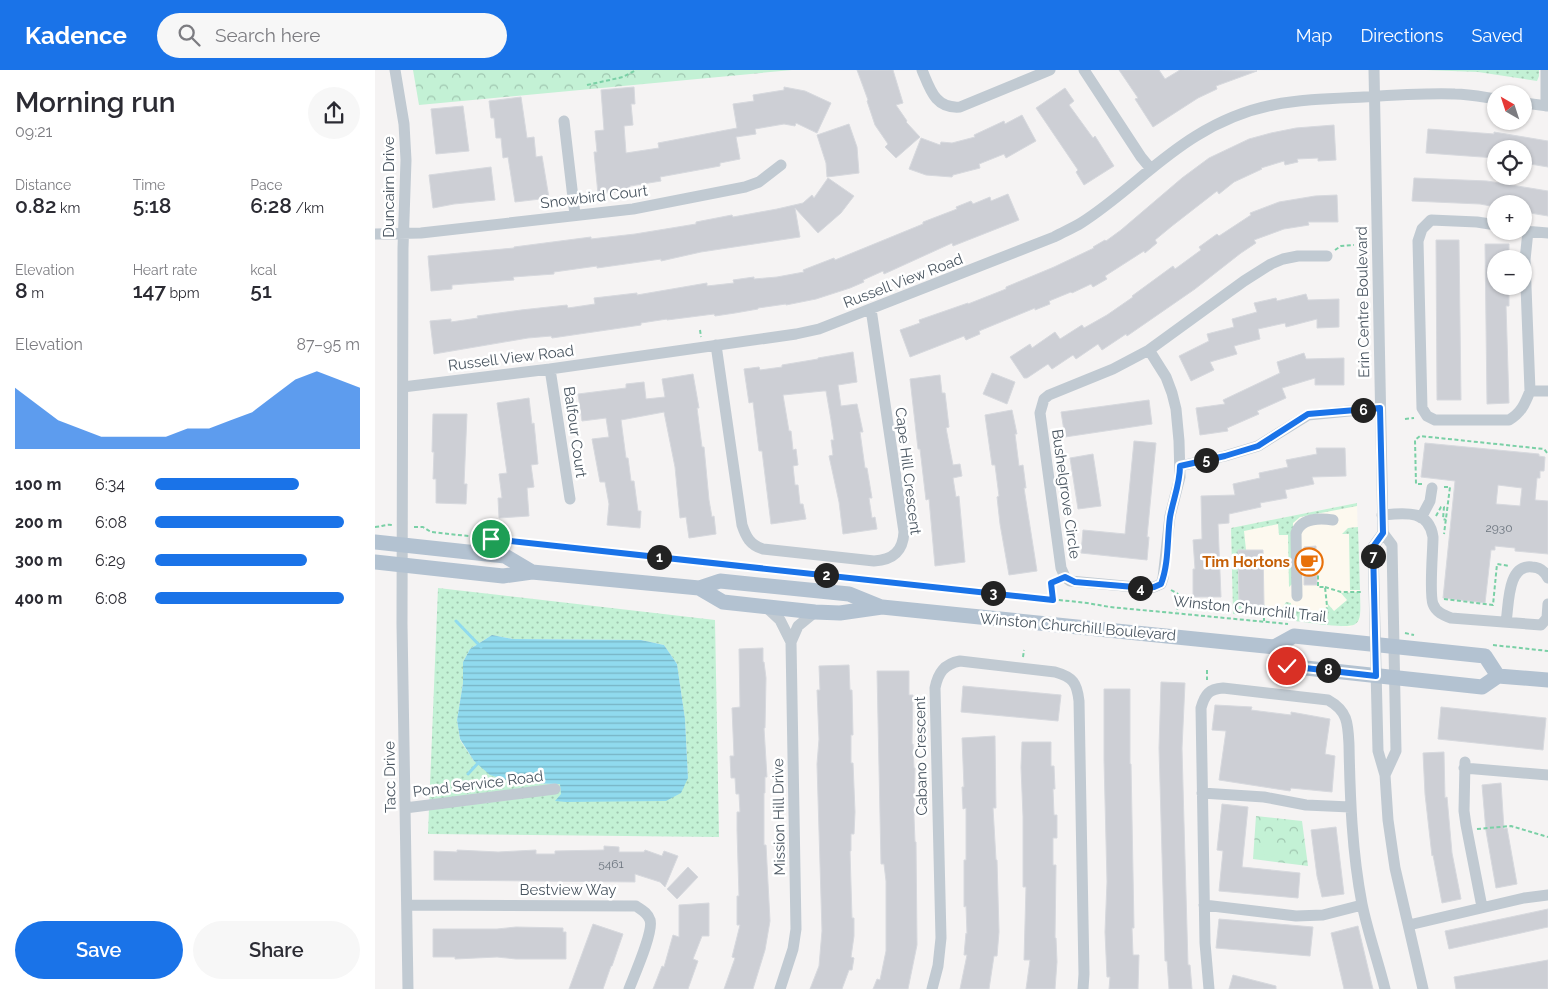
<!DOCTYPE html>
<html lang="en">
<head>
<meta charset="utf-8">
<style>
  body { margin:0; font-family:Raleway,sans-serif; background:#f7f7f7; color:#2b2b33; height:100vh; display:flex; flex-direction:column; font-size:19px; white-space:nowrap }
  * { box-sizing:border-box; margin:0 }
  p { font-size:16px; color:#7c7c81 }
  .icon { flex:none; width:28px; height:28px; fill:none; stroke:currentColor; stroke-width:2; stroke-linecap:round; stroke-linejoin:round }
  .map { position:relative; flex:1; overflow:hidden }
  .sheet { display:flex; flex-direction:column; background:#fff; width:375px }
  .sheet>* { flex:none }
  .needle { width:32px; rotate:321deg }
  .tools { position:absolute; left:1112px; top:15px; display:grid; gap:10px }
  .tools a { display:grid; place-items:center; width:45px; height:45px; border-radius:50%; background:#fff; box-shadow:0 1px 4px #0004; font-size:25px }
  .pin { position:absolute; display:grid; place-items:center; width:42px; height:42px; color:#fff; margin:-21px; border:2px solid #fff; border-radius:50%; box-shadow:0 1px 5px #0007 }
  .km { position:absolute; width:25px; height:25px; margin:-12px; border-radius:50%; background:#222; color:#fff; font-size:14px; line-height:25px; text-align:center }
  .round { display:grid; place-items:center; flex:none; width:52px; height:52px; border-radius:26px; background:#f7f7f7 }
  .headline { display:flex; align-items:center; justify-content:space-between; height:85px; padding:0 15px }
  h1 { font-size:28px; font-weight:600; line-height:38px }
  .metrics { display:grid; grid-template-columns:repeat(3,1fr); gap:8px; height:85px; padding:5px 15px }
  .metrics div { display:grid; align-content:center }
  .metrics b { font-size:21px; font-weight:600 }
  .metrics small { font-size:14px; font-weight:400 }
  .metrics p { font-size:14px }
  .chart { height:140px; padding:10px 15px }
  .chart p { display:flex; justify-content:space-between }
  .chart svg { width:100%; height:90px; margin-top:5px; fill:#1a73e8; opacity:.7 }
  .action { display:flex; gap:10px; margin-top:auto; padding:10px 15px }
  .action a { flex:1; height:58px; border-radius:30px; background:#1a73e8; color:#fff; font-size:20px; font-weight:600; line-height:58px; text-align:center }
  .action a+a { background:#f7f7f7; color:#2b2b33 }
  ul { padding:0 15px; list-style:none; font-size:16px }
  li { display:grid; grid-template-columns:80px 60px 1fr; align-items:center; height:38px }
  li i { height:12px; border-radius:6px; background:#1a73e8 }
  header { display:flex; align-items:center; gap:30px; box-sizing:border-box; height:70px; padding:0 25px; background:#1a73e8; color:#fff }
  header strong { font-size:24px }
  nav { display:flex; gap:28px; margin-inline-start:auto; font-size:18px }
  .search { width:350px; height:45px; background:#f7f7f7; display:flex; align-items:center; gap:12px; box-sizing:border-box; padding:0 18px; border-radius:28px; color:#7c7c81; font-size:19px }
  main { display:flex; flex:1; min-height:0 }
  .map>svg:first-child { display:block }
  .commercial { fill:#fdf9ef }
  .grass { fill:url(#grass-dots); fill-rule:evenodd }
  .park { fill:url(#park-crowns) }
  .garden { fill:#c3f1d5 }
  .water { fill:url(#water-rules) }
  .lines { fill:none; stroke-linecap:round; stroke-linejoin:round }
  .stream { stroke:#90daee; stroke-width:3 }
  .building { fill:#cdcfd5; stroke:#d7d9de; fill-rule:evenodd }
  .path { stroke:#7ad0a6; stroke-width:2; stroke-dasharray:4 2.5; stroke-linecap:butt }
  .minor { stroke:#c1cad2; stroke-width:11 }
  .major { stroke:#b3c2d1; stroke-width:15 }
  .route-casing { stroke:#fff; stroke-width:10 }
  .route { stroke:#1a73e8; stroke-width:6 }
  .labels { text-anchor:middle; stroke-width:5; stroke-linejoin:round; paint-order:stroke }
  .number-label { font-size:12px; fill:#6b747e }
  .street-label { font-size:15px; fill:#4a5661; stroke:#fff }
  .food-label { font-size:15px; font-weight:bold; fill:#c56008; stroke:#fff; text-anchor:end }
</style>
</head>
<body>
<header>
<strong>Kadence</strong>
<div class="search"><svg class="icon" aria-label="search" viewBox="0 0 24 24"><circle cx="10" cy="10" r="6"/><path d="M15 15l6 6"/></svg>Search here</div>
<nav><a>Map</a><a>Directions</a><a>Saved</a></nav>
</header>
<main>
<section class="sheet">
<div class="headline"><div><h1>Morning run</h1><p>09:21</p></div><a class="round"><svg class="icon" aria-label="share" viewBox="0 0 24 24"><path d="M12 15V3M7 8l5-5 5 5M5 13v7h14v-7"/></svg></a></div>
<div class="metrics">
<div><p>Distance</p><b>0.82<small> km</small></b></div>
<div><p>Time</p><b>5:18</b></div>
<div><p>Pace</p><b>6:28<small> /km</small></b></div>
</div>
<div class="metrics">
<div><p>Elevation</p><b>8<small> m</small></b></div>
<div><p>Heart rate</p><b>147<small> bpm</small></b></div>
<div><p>kcal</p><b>51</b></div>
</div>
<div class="chart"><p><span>Elevation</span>87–95 m</p>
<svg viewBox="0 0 160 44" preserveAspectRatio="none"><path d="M0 44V14L10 22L20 30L30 34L40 38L50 38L60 38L70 38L80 34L90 34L100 30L110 26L120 18L130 10L140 6L150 10L160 14V44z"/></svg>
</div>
<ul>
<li><b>100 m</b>6:34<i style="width:70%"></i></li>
<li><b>200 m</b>6:08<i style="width:92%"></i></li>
<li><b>300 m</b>6:29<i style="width:74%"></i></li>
<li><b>400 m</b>6:08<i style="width:92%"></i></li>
</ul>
<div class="action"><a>Save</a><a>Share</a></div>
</section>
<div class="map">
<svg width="1173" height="919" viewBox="0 0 1173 919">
  <defs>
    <pattern id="grass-dots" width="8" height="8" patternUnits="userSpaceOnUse" patternTransform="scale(1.25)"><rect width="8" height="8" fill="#c3f1d5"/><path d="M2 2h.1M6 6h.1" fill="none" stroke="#a0c6b0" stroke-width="1.8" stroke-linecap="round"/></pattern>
    <pattern id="park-crowns" width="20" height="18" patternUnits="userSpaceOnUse" patternTransform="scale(1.25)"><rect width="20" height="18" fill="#c3f1d5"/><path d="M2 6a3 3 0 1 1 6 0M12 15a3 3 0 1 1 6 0" fill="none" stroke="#a0c6b0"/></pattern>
    <pattern id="water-rules" width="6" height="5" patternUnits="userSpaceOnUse" patternTransform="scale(1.25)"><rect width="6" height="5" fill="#90daee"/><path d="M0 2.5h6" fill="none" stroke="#78b4c4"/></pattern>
  </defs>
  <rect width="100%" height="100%" fill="#f5f3f3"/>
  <path class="commercial" d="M982,433L985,548L983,552L975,557L858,544L856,458Z"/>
  <path class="grass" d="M1051,0H1164V6L1162,11L1103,2Z
    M982,433V436L925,447L918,453L919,512L914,517L913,465H904L903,454L869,461L871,480L863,481L864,535H888V547L858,544L856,458Z
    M983,457L985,520H975L974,464H967L973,458Z
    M63,518L340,550L344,767L53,764ZM117,565L138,569L266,570L289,575L302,594L310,649L313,708L186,724V714L142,713L99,691L85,670L82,650L88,613V592L95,579Z
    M985,522C986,557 987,558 952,555L953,534L959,541L972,530L966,523Z
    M911,532L916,533L915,540L950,543V555L906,549V540Z"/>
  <path class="park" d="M38,0H417L44,35Z
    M881,746L927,751L933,796L878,789Z"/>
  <path class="garden" d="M898,765L903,785L890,788L885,769Z"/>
  <path class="water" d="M117,565L138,569L266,570L289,575L302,594L310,649L313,708L306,723L291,731L191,732L180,731L186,724L185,714L142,713L115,705L99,691L85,669L82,650L88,613V592L95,579Z"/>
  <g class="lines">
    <path class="stream" d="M81,551L106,577
      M93,704L104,692"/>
  </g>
  <path class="building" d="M482,0H518L528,33L521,35L532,51L531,52L545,67L521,88L510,77L513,74L500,55L492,31L493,30Z
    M744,0H784L790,9L805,0L882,1L841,16L842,19L823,28L778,57L760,29L763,28Z
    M259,17L260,34H256L258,55L249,56L251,83L284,78L283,73L362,58L358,34L379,31L378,25L409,20V17L430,21L456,33L442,63L421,53L420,56L409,54L380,59L381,64L361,67L365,89L345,93V96L285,107L286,111L255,116V121L223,124L219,82H222L220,61L229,60L226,20Z
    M690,18L699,31L694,35L718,68L720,66L739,96L709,115L701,102L703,100L661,38Z
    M146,27L152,68L159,67L161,87L167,86L174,128L140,132L133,87L128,88L126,68H121L119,48H116L114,31Z
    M88,36L94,81L61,84L56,39Z
    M647,45L661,71L631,88L629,84L604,94L605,98L578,105L577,107L551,105L534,99L546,68L565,75L566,72L577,73L600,67L599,65L629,51L630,54Z
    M474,54L482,77L484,103L452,107L451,93L442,65Z
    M959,55L961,90L943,91V88L922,89L923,92L910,95L909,91L886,98L887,99L859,112L844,124L842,121L797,156L780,170L782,173L770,183L769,181L730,206L732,209L718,217L716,214L697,223L696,222L674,231L675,234L660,240V238L604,261L605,264L591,270L589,266L535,287L525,260L545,253L544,250L593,233V234L631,219V217L679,197L719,178L718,177L730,170L731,171L746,160L807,108L834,88L874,69L896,63L921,58Z
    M1053,59L1119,64V62L1173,71V97L1149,93V79H1121V88L1051,83Z
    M116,97L120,130L79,134L58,138L54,105Z
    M453,108L479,126L466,143L443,163L420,138L425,167L326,182L286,191V189L222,198V196L179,202V204L138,207L139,210L77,215V219L56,221L53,186L139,178V177L216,167V169L260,164L321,154V152L357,145L358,147L402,139L428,133L437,125L439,128Z
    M1039,108L1112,111L1173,121V146L1149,142V134H1121V137L1105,134L1037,131Z
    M633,124L644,150L578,176L577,173L509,204L508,201L488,210L489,212L475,218L441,229L411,235V234L383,238V239L360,243L340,246L339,244L292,250V249L266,253V255L177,268L176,266L153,268L59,284L55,251L76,249V252L103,248L102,246L146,240L192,235L193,238L220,234L219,228L262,223V225L332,213V216L359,213L358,210L379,207V209L402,207L429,202L428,200L459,188L460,190L548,154V152L582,139L581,137L596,131L598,134L615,127L616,131Z
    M962,125L963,152H933L934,155L909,159L879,170L881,173L866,183L820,219L752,266L751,264L727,280L723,274L701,289L698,285L677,299L673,294L652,308H649L635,287L655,274L657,278L680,262L685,269L707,255L709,258L732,245L758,227L757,226L798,196L800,199L826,180L824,177L842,164L844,166L876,145L875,143L904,132L940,126Z
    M1061,170H1084L1086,330H1062Z
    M1110,174H1134V189H1121V216H1134V236H1131L1134,333L1112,334Z
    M931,224L933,230L964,229V257L942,258V249L911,257L910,253L883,259L885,269L859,276L862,284L835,292L839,300L816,311L804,286L834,271L832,264L859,257L857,249L882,242L879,233L901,228L902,231Z
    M478,282L482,312L463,315L466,336L482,334L488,362H485L490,398H492L497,428H494L497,448L500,447L502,459L468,464L464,432L454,386L458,385L456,370H459L456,350L451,321H448L408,325L414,361H416L418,380L421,379L423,395L418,396L420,415H423L425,434H428L431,449L396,454L387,381H384L378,332L374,333L369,299L384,297L385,300L407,297V295L443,289V288Z
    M929,283L931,289L969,288V315H940V308L907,318L911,328L882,341L884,344L852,358L853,361L825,365L821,338L850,334L848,330L905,303L902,292Z
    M617,303L640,312L632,334L608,324Z
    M318,304L324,338H322L327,377H329L334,430L337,447L339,446L341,464L314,468L311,447L305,448L300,397L289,342L246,350L251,388H253L256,411H259L263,441H266L265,458L232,455L234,434L230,412H225L217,369L234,367L231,348L207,351L203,324L251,318V314L269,312L271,329L290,327L287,309Z
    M565,305L567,323H570L574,357L571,358L578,395L585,394L587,406L578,408L581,427L584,426L590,492L560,496L554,429L551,430L545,379H543L535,309Z
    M154,328L157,354L159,353L163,394L156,395L159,417L152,418L154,446L124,448L123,428H127L124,404L132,403L122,333Z
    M774,330L777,354L690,367L686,342Z
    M637,340L642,364H640L644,396L648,395L651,418H649L662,501L634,505L625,454L622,427L624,426L620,395H617L610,345Z
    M58,344H92L89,414H92L91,434L61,433V409H58L59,382H57Z
    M759,371L781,373L772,467H774L772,490L706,483L708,460L750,464Z
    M1050,373L1164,384V386L1170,387L1169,401H1165V408H1162L1160,430L1173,431V484L1140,481V478L1120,476V480H1116L1110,533L1068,528L1080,411L1046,407ZM1123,415L1147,418L1145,436L1121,434Z
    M941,378H970L971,406L937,407L939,414L910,420L912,428L885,433L886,437L854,444V453L843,454L846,527H818V499H820L818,470L827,469L826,426L860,425L858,414L885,408L884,403L913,397L911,390L942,384Z
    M718,384L726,436L703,439L695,388Z
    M941,476V483L944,486L945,498L942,501V515H929V477Z
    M863,480H888L889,535H864Z
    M388,578V592H389L391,608L390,658H389L392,707H390V723H389V775H391L395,851L390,880L378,919H349L360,888L357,887L365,855H362V826H364L362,760V742H365L364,724H361L360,708H356L355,686H359L357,638L365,637L364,579Z
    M474,595L475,620H477L478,665H476V693H478L480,742L479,764H476V781H475L477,848H479V866L476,887L479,888L477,900H474L467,919H435L444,896L447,861L442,694L444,669L442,620H445L444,596Z
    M502,601H534V625H538L537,674H538L539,698H540L539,747L540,772H541L542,875L533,919H498L502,909L505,910L511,881V811L509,794H506Z
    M786,612L810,613L807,678L809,753L813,895H815L817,919H794L792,891H790L784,678Z
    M588,616L686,625L683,651L586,642Z
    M729,619H755V694H756L759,858H757L758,885H764L763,919H734L735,907H732L730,862L732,812L729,690Z
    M840,635L877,637L876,640L916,645V642L955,649L950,684L960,686L957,722L916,718L915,721L844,710L851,661L837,660Z
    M1066,637L1171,648L1168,680L1063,669Z
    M620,666L621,738H618L621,790H622L624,862L622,886H619L614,919H585L592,885H589L591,863L592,864L591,836L589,837V790H591V738L588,739L587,717H589L587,668Z
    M647,672H676V696H679L680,719H678L679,745H682V768H678V795H681L680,868H681L682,892L680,919H651L655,890H649L651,817H648V746L646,697Z
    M1069,682L1070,728L1072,727L1077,783L1086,829L1067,833L1058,785L1057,786L1050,724L1048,683Z
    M1126,713L1129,759L1132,758L1142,814L1121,818L1111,761L1107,715Z
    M847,734L873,737L867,797L925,803L923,828L844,821L848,781L842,780Z
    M961,757L969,824L947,827L942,806L936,760Z
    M229,776L244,777V782H269L270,780L287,786L289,781L303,786L290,817L285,812L260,804V812L59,810V781L82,782V780L123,782L161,780V784H180V781L229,780Z
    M313,797L323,807L302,829L292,819Z
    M334,833V866H327L318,889L323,891L313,919H278L287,896L289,897L298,865L304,867V835Z
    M1173,839V857L1074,879L1070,861Z
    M844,849L938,857L935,886L841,878Z
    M218,854L248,864L237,896H236L228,919H194Z
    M983,856L998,919H969L956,863Z
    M141,857L188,858V862H191V889H141L122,887L80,889V887H58V859H122Z
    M1173,890V919H1081L1079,907Z
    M858,905L901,916V919H854Z"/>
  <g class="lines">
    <path class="path" d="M212,15L248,7L261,0
      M960,180L966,176L979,175
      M325,260L326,267
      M1030,349L1039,348
      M1047,414H1041L1040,370L1045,366L1169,379L1173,384
      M1069,417H1075L1069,464
      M1061,446L1066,437H1069L1068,449L1071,450
      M0,457C6,457 10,454 17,455
      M39,457H48L56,462L712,533L735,537L913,554
      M943,499V517H950L952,536L950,555
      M950,517L966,522H986
      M796,520L803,524L802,542
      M1069,529L1118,535L1122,494L1135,496
      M678,530L676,513L679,512
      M889,535V551
      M1030,563L1039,565
      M1118,575L1173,581
      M648,587L649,580
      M832,600V610
      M1102,759L1136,756L1173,767"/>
    <path class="minor" d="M20,0L29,54L31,90L28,178L27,554L33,919
      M547,0C555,19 560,39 585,37L675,0
      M709,0L766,87L776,99
      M999,0L1008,463L998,477L1003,681L1010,705L1013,750L1020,798L1048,919
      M1171,0V36
      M1149,33L1173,36
      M189,51L200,145
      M1121,155L1102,152L1056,150L1047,159L1043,171L1047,338L1052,346L1060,350H1134C1146,343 1150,334 1155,321L1150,190L1153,161
      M1149,161L1173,163
      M0,164L46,163L258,139L370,117L384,112L406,95
      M341,275L367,455C371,467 375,475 388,479L499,491C518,490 528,481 529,462L496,239
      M774,280L791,307L797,323L801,339L804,371L805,407L795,446L788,508L786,514L779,517L771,518L695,511L690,507L686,498L665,343L669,329L674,325L738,299L774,280L869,211L896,194L908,189L923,186H952
      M175,299L195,429
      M28,317L175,299L421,264L444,259L679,167C688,162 698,158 706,153C747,127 780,91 821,66C879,30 924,30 989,27C1019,25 1049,23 1080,24C1094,24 1108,27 1121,29
      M1155,321H1173
      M805,396L850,386L883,376L933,345L1005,338
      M1007,445C1029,443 1054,439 1058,467C1058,481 1054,524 1058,534C1061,542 1068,545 1076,548L1166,555L1172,548L1173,534
      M1046,448L1055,431L1057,418
      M1008,463L1017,475L1021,681L1010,705
      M922,526L921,463C926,448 944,448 958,450
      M390,536L405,550L416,572
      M1131,552C1134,535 1132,494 1157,497C1165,497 1170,502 1173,508
      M1090,692L1089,741L1091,755L1107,837
      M1089,698L1173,705
      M827,723L889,727L931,735L975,737
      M30,738L180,719
      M32,835L261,836C267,840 273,843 275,850C279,861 259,906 254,919
      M829,835L921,846L948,845L987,835
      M1034,855L1149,828L1173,825
      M405,919L418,879L421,859L416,572L423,556L440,542
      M557,919L563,896L566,868L560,618C563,603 569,594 585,591L680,602C698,607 702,613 704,631L709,904L708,919
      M834,919L830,873L826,638C830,624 834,619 848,618L953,630C973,641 973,654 974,675C975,728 977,782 987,834C993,863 1003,891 1010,919"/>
    <path class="major" d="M0,472L130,486L157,502
      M0,492L128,506L157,502L324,518L348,532L440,542L465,543L507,537L899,577L919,566L1110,586L1123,606
      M324,518L345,511L474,524L506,537
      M899,577L912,596L1107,617L1123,606L1173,610"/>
  </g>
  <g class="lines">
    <g class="route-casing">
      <path id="route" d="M116,469L678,530L676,513L690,507L700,512L771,518L779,517L786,514C794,493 792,469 795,447C798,430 805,414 805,396L850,386L883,376L933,344L1005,338L1008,463L998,477L1001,606L912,596"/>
    </g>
    <use href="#route" class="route"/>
  </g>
  <defs>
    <g id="cafe-ring" transform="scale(1.4375)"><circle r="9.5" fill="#fff" stroke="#e8710a" stroke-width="1.5"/><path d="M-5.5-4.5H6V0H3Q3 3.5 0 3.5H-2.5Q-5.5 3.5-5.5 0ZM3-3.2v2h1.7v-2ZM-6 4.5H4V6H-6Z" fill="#e8710a"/></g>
  </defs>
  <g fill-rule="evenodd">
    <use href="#cafe-ring" x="934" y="492"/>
  </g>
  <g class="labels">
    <g class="number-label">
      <text x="1124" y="462">2930</text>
      <text x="236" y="798">5461</text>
    </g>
    <g class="street-label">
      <text transform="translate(14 117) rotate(-90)" y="5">Duncairn Drive</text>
      <text transform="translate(219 127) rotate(-7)" y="5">Snowbird Court</text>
      <text transform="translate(528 211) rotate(-21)" y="5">Russell View Road</text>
      <text transform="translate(988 232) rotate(-91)" y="5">Erin Centre Boulevard</text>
      <text transform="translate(136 288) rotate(-7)" y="5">Russell View Road</text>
      <text transform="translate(200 362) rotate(82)" y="5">Balfour Court</text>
      <text transform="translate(533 401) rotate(83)" y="5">Cape Hill Crescent</text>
      <text transform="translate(691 424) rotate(82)" y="5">Bushelgrove Circle</text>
      <text transform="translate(875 539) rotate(6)" y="5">Winston Churchill Trail</text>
      <text transform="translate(703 557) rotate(5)" y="5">Winston Churchill Boulevard</text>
      <text transform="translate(546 686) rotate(-91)" y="5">Cabano Crescent</text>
      <text transform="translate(15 707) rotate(-91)" y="5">Tacc Drive</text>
      <text transform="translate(103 714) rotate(-7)" y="5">Pond Service Road</text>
      <text transform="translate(404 747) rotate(-91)" y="5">Mission Hill Drive</text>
      <text x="193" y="825">Bestview Way</text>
    </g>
    <g class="food-label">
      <text x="915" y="497">Tim Hortons</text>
    </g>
  </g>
</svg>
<div class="tools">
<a><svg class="needle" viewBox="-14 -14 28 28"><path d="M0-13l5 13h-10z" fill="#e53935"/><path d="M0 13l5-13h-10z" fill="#7c7c81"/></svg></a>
<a><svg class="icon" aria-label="locate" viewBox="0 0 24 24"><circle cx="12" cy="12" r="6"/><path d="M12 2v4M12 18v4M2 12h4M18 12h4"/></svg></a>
<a>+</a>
<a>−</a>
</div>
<div class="pin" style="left:116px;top:469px;background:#1e9e55"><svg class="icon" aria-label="arrive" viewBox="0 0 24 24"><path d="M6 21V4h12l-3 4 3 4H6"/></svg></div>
<div class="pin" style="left:912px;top:596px;background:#d93025"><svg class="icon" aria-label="check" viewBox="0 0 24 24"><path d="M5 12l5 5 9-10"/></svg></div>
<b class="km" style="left:284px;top:487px">1</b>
<b class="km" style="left:451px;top:505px">2</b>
<b class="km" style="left:618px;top:523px">3</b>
<b class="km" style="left:765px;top:518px">4</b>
<b class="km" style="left:831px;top:390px">5</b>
<b class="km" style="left:988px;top:340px">6</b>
<b class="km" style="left:998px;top:486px">7</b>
<b class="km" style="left:953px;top:600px">8</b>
</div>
</main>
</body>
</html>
